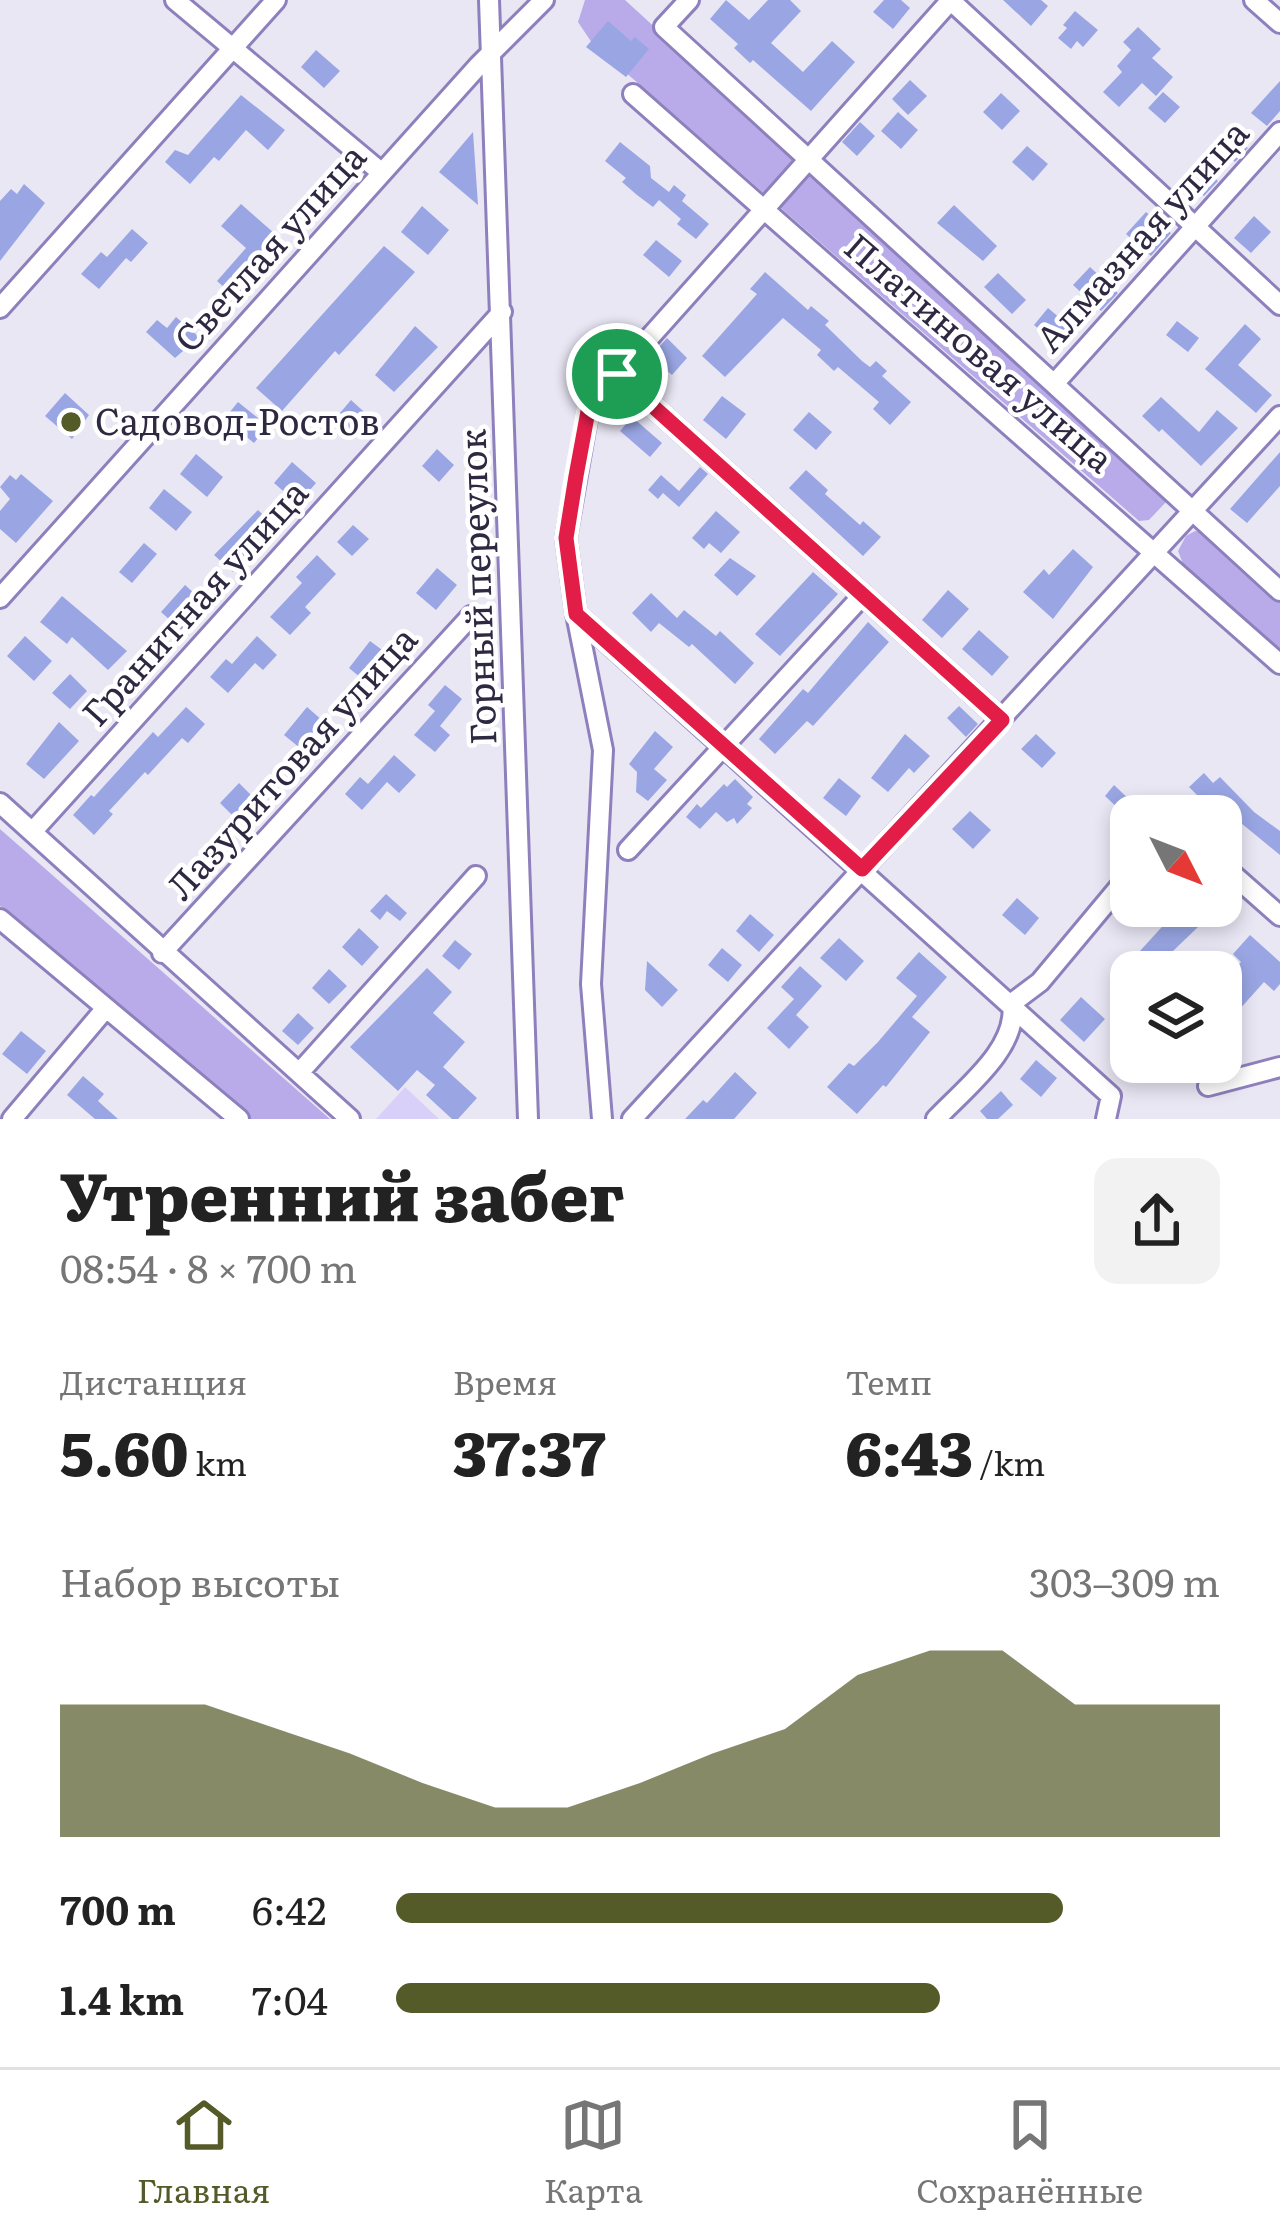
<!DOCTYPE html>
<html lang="ru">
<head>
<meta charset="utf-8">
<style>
  body { margin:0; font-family:Literata,serif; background:#f2f2f2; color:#222; height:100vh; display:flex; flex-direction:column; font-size:45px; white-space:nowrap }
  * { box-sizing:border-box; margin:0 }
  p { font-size:39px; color:#767676 }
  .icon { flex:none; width:66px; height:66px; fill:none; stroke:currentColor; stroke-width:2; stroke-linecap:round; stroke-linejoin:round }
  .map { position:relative; height:1119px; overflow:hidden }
  .drawer { display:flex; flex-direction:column; background:#fff; flex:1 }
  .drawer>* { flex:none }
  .needle { width:78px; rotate:132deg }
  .controls { position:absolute; left:1110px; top:795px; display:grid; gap:24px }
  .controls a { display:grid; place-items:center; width:132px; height:132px; border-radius:24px; background:#fff; box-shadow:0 6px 18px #0003; font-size:60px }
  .pin { position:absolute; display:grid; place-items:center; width:102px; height:102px; color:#fff; margin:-51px; border:6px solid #fff; border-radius:50%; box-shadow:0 3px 12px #0007 }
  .round { display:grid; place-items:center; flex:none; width:126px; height:126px; border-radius:24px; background:#f2f2f2 }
  .head { display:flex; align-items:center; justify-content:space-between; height:204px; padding:0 60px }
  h1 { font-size:66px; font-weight:800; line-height:90px }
  .stats { display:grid; grid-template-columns:repeat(3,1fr); gap:18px; height:204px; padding:12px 60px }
  .stats div { display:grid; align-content:center }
  .stats b { font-size:60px; font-weight:800 }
  .stats small { font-size:33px; font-weight:400 }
  .stats p { font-size:33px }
  .chart { height:336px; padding:24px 60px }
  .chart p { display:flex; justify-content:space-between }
  .chart svg { width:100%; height:216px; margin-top:12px; fill:#545a28; opacity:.7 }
  ul { padding:0 60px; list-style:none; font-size:39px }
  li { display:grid; grid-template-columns:192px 144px 1fr; align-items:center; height:90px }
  li i { height:30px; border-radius:15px; background:#545a28 }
  .menu { display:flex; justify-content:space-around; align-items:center; height:168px; border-top:3px solid #e0e0e0; background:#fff; font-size:33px; color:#767676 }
  .menu a { display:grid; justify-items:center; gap:6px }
  .menu .active { color:#545a28 }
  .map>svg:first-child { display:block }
  .green { fill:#d9d0fa }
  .forest { fill:#b9abe9 }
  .building { fill:#99a6e3 }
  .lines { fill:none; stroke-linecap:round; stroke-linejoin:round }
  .minor-casing { stroke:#8e80bc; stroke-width:24 }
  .minor { stroke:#fff; stroke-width:18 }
  .route-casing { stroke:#fff; stroke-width:24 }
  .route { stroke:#e11d48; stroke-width:15 }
  .poi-dot { fill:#545a28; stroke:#fff; stroke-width:4.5 }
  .labels { text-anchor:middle; stroke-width:9; stroke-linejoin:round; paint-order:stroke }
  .street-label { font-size:36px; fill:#2e2841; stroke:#fff }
  .poi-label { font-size:36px; fill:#2e2841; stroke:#fff; text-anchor:start }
</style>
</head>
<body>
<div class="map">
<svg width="1280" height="1119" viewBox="0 0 1280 1119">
  <rect width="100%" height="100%" fill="#eae7f5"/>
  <path class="green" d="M405,1087L439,1119H376Z"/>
  <path class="forest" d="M585,0H625L1161,491L1166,502L1149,520L1139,521L592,43L578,22Z
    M1195,531L1208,533L1280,600V653L1184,566L1178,551L1186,536Z
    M0,829L330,1119H248L0,906Z"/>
  <path class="building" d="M726,0L749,20L768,0H790L801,11L771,43L803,72L832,41L855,62L811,111L753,60L750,63L734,48L738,44L710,19Z
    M884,0H901L910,8L893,29L873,12Z
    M1003,0H1041L1048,6L1031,26Z
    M1075,11L1098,30L1083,47L1077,41L1071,49L1058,38L1067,28L1063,25Z
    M608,21L631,41L635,37L649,49L626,77L586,47Z
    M1138,27L1161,49L1152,58L1173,77L1156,96L1142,83L1119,107L1103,92L1122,72L1117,66L1131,50L1123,42Z
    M316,50L340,71L324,88L301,67Z
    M910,80L927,96L908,115L892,99Z
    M1280,81V111L1267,126L1251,113Z
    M1163,92L1180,107L1165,123L1148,108Z
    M1001,93L1020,111L1002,130L983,112Z
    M241,95L285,130L268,150L246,130L219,161L214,157L190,184L165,162L175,150L188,155Z
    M898,112L918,130L901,149L881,131Z
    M860,122L875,136L857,156L842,142Z
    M473,132L478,205L439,172Z
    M1229,132L1248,148L1235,162L1216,146Z
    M620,142L650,166L651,178L669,192L674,185L686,195L682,201L709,224L696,239L677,224L681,219L659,200L653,207L637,195L622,182L626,178L605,161Z
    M1027,146L1048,164L1033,181L1012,162Z
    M1198,162L1218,181L1204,196L1184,178Z
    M24,184L45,203L0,261V201L11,189L17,194Z
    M241,204L282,240L236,298L217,281L246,248L221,226Z
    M954,205L997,246L983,261L937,223Z
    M422,206L449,230L428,255L401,232Z
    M1146,212L1171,233L1151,256L1126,234Z
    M1254,216L1271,232L1251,253L1234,238Z
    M132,229L148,243L131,262L126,258L99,289L81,274L101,252L107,257Z
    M656,240L682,261L669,277L643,255Z
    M384,246L415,272L339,355L335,351L282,411L256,388Z
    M1090,267L1118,293L1101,311L1073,285Z
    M765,272L808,310L811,306L829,321L825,325L862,361L870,367L876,361L887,371L882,376L911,402L890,425L873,409L879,402L838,367L834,371L817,355L821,350L783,318L725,377L702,356L757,294L750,289Z
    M998,273L1026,300L1012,314L984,287Z
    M1048,308L1073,329L1058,346L1034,325Z
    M176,317L199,337L175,358L146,332L157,320L167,328Z
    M1177,321L1199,338L1188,352L1166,335Z
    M1245,324L1261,339L1238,365L1272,395L1256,413L1205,369Z
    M415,326L438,347L394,392L375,375Z
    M667,338L687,358L672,375L651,356Z
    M65,393L89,415L72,439L45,416Z
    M722,396L746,414L726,439L703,420Z
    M1161,397L1199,432L1217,410L1238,428L1201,466L1162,429L1159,432L1142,416Z
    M351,400L372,419L355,439L334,420Z
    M238,402L268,426L254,443L224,419Z
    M809,412L832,432L816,450L793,430Z
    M632,417L662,443L650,457L620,431Z
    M437,449L454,465L439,482L422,466Z
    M1280,452V486L1247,523L1230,509Z
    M196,454L223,477L207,497L180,474Z
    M292,462L316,483L298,504L274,483Z
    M700,467L708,474L679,507L663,493L658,499L648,490L661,475L679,491Z
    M806,470L828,490L825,494L860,525L863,521L881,537L863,556L789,488Z
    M21,474L53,501L16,543L0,529V511L10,499L0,487L10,475L16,480Z
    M164,489L192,512L176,531L149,508Z
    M258,510L274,525L233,572L214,555Z
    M716,511L740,532L721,553L709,543L704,549L692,538Z
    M353,525L369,539L352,556L337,542Z
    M144,543L157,554L132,583L119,572Z
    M1073,549L1093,567L1053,619L1023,592L1044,569L1049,575Z
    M317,555L336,574L305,607L311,613L290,635L270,617L302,583L296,577Z
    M730,558L756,576L737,596L714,575Z
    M437,568L457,585L436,610L416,593Z
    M813,572L838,594L780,656L755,634Z
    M185,585L205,603L181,630L161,612Z
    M948,590L969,609L942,638L922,620Z
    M651,593L677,618L684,610L716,636L720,631L754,663L735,684L692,644L689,647L659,623L651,632L632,613Z
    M62,596L127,651L108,670L72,637L67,644L40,622Z
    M868,622L889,642L813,726L807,721L775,754L759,739L803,689L808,693Z
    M979,630L1009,657L992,676L962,649Z
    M25,636L52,661L34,681L7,656Z
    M257,636L277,655L263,670L255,663L228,693L210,677L226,659L232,664Z
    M370,641L389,655L367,683L349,668Z
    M70,674L87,691L70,709L52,693Z
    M445,685L462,699L440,726L450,735L435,752L414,735L435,711L428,705Z
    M959,706L978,724L966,737L947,718Z
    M186,707L205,724L188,743L182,738L148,775L145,772L109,811L113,814L94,835L73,815L91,795L94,797L153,732L158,737Z
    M307,707L323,721L300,748L284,735Z
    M59,722L79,741L44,779L26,764Z
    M655,731L673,747L654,769L667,780L648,801L636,792L637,772L629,764Z
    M905,734L930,756L914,773L909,768L888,792L871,778Z
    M1036,734L1056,753L1042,768L1021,749Z
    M394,755L416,775L399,793L387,782L362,810L345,794L360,777L368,784Z
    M1204,773L1213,783L1220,777L1254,812L1280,831V855L1230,814L1223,821L1189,787Z
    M839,778L861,796L846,816L823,798Z
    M735,779L753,797L747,804L752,808L737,824L734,818L727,822L716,812L700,829L686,817L697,804L701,808L724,784L727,787Z
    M239,783L255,799L236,819L220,803Z
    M1114,785L1147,816H1131L1121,830L1113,822L1122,812L1105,796Z
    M970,811L991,830L973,849L952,829Z
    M386,894L407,913L400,921L387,911L380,920L370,911Z
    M1017,898L1039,918L1025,935L1002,915Z
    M1181,906H1220L1151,972H1138L1129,963Z
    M750,914L774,935L759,952L736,931Z
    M359,928L379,947L362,966L342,947Z
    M1250,935L1280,962V984L1274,991L1264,982L1221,1030V985L1241,962L1233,954Z
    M839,938L864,961L846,981L820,958Z
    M455,940L472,954L459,970L442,956Z
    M722,948L742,965L728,982L708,965Z
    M919,952L947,977L912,1017L930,1032L886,1087L883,1085L857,1114L827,1087L849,1063L854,1066L878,1042L917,996L896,978Z
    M647,961L678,990L662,1007L645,990Z
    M800,966L822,986L796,1015L809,1027L789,1049L767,1028L794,999L781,987Z
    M427,968L452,992L433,1013L465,1042L443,1067L477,1098L458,1119H452L426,1095L435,1085L417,1070L398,1091L350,1047Z
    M329,969L347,986L329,1004L312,988Z
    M1081,997L1105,1019L1084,1042L1060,1020Z
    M298,1013L314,1028L298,1045L282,1031Z
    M21,1031L46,1051L27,1074L2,1054Z
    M1036,1060L1057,1078L1041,1097L1020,1079Z
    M735,1072L757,1093L734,1119H685L703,1100L707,1103Z
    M83,1076L104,1094L98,1101L118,1119H95L67,1095Z
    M1001,1091L1013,1105L998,1119H987L980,1111Z"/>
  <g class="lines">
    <g class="minor-casing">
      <path id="minor" d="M175,0L382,173
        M489,0L528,1119
        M689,0L664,27L1280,591
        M950,0L1280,305
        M1254,0L1280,23
        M633,94L1280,664
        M0,308L276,0
        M617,374L1002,720
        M1054,384L1280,132
        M0,598L479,65L544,0
        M576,614L1111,1096L1106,1119
        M0,803L350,1119
        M33,831L502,312
        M628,850L863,595
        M1221,864L1280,916
        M0,919L239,1119
        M162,953L471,616
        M1012,1003L1040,982L1131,873
        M299,1073L476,876
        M1208,1086L1280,1067
        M12,1119L106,1008
        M602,1119L591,984L603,750L576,614L566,538L591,395L602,381L617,374L951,0
        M632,1119L1280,416
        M936,1119C964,1089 1019,1048 1012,1003"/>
    </g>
    <use href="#minor" class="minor"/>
  </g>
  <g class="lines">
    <g class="route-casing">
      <path id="route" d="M617,374L1002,720L862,869L576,614L566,538L576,476L591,395L602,381Z"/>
    </g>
    <use href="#route" class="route"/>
  </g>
  <circle class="poi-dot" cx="71" cy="422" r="12"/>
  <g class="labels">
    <g class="street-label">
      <text transform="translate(1142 236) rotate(-48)" y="13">Алмазная улица</text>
      <text transform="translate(270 248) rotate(-48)" y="13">Светлая улица</text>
      <text transform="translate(979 353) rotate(41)" y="13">Платиновая улица</text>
      <text transform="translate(478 587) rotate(-92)" y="13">Горный переулок</text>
      <text transform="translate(195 603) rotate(-48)" y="13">Гранитная улица</text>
      <text transform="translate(292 763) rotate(-48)" y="13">Лазуритовая улица</text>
    </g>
    <g class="poi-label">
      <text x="95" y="435">Садовод-Ростов</text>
    </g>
  </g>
</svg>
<div class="controls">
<a><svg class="needle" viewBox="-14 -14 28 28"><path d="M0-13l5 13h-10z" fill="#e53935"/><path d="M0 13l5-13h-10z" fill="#767676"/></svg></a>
<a><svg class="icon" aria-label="layers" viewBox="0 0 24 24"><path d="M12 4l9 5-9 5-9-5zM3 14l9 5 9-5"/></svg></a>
</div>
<div class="pin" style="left:617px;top:374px;background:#1e9e55"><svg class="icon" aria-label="arrive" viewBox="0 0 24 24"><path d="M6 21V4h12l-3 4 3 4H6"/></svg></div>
</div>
<section class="drawer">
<div class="head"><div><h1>Утренний забег</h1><p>08:54 · 8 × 700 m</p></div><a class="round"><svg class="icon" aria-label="share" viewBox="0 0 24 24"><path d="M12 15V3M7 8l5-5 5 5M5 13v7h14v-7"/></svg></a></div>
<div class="stats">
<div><p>Дистанция</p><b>5.60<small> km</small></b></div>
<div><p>Время</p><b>37:37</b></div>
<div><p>Темп</p><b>6:43<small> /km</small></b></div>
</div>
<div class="chart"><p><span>Набор высоты</span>303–309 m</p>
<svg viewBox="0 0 160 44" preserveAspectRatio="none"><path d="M0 44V17L10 17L20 17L30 22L40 27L50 33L60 38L70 38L80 33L90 27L100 22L110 11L120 6L130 6L140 17L150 17L160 17V44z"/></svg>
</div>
<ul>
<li><b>700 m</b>6:42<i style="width:81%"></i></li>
<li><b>1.4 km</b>7:04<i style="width:66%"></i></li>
</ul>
</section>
<nav class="menu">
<a class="active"><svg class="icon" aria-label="home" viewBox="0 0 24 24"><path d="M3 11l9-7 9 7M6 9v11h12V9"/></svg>Главная</a>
<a><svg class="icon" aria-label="map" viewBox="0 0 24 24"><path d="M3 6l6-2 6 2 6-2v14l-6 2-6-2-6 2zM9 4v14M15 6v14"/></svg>Карта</a>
<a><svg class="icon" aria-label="saved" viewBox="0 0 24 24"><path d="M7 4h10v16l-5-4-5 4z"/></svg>Сохранённые</a>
</nav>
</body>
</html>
